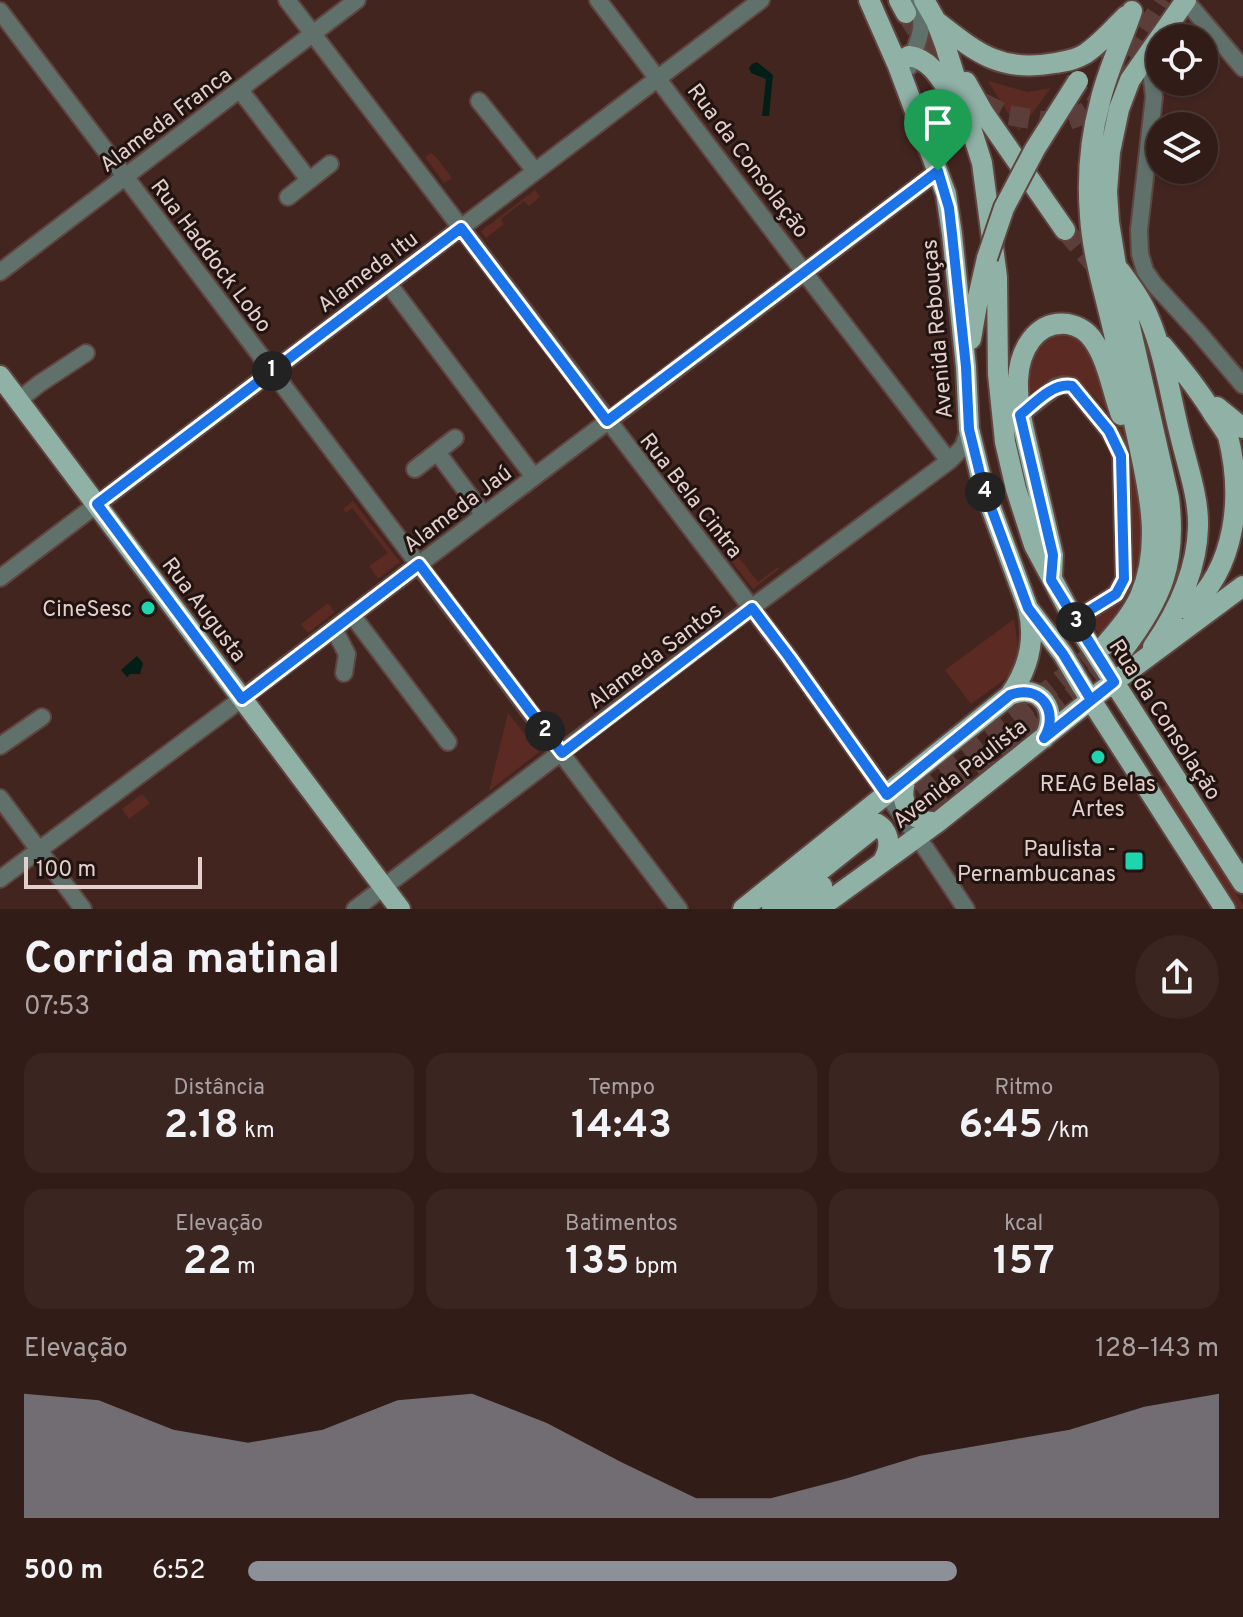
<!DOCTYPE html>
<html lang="pt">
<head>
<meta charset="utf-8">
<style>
  body { margin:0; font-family:Overpass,sans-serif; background:#3a2521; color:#f1f3f6; height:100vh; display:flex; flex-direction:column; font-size:30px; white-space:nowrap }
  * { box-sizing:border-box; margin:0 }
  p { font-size:26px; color:#a8a1a2 }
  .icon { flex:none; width:44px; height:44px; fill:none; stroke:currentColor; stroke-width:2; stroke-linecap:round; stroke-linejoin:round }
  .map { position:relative; height:909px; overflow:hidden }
  .drawer { display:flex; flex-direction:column; background:#321c18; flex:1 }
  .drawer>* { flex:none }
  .controls { position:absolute; left:1146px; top:24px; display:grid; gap:16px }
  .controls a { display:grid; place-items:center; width:72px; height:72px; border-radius:50%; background:#321c18; box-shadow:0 2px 6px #0004,0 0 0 2px #4d3a37; font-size:40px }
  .scale { position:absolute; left:24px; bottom:20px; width:178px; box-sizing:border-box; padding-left:8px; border:4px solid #e3cfcb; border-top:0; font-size:22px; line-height:28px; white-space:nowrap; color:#e3cfcb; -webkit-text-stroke:6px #201310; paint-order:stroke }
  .pin { position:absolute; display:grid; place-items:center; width:68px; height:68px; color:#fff; margin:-82px -34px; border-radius:50% 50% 50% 0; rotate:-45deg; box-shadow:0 0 8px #0007 }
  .pin .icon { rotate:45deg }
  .km { position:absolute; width:40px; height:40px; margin:-20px; border-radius:50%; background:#222; color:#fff; font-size:22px; line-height:40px; text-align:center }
  .round { display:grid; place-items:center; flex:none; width:84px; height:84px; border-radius:42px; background:#3a2521 }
  .summary { display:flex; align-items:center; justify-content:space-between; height:136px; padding:0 24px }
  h1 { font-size:44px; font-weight:700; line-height:60px }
  .stats { display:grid; grid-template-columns:repeat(3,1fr); gap:12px; height:136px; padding:8px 24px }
  .stats div { display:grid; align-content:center; border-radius:20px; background:#3a2521; text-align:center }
  .stats b { font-size:40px; font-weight:700 }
  .stats small { font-size:22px; font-weight:400 }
  .stats p { font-size:22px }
  .chart { height:224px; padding:16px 24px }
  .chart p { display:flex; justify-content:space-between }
  .chart svg { width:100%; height:144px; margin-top:8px; fill:#8c9099; opacity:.7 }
  ul { padding:0 24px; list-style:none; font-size:26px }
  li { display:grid; grid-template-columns:128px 96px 1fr; align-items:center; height:60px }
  li i { height:20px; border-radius:10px; background:#8c9099 }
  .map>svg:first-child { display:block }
  .green { fill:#5b2a22 }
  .water { fill:#011e17 }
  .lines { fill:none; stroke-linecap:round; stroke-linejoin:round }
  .major-tunnel { stroke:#5b3e3a; stroke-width:20; stroke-dasharray:20 10; stroke-linecap:butt }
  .minor-casing { stroke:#60443f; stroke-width:20 }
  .major-casing { stroke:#60443f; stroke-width:24 }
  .minor { stroke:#60706b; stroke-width:16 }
  .major { stroke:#8fb1a6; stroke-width:20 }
  .major-bridge-casing { stroke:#60443f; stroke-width:24; stroke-linecap:butt }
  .major-bridge { stroke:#8fb1a6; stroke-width:20 }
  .route-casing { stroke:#fff; stroke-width:16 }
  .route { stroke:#1a73e8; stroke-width:10 }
  .poi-dot { fill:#1ed5b0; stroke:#201310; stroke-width:3 }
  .labels { text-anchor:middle; stroke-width:6; stroke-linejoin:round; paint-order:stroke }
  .street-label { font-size:22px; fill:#e3cfcb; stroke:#201310 }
  .poi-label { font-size:22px; fill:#e3cfcb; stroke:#201310; text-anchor:end }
</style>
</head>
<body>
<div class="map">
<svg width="1243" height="909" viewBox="0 0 1243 909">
  <rect width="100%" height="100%" fill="#432520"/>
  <path class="green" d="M988,81L1028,92L1051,88L1019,131Z
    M431,153L436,157L452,178L444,183L425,157Z
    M535,190L540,197L529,206L524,201L501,219L504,224L486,238L481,231Z
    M1066,332L1081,336L1098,356L1124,428L1143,507L1146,538L1136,581L1129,596L1111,619V623L1136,645L1143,644L1119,663L1117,662L1090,620C1107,610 1126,602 1132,583V464C1131,458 1130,451 1128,445C1120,426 1087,378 1065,377C1052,377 1038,392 1028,399C1028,390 1025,367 1029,359C1035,343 1051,336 1066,332Z
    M353,501L400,562L378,579L369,566L388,553L352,508L346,513L343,509Z
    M710,521L758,582L778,567L779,569L753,589L704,526Z
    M328,603L335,612L308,633L301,624Z
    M1014,619C1024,674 1013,673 971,704L945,670Z
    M508,713L539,752L489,791Z
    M1167,784L1243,905V909H1238L1161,788Z
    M142,794L150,803L129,819L122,809Z"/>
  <path class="water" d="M757,62L773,75L769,116H762L766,79L751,73L749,68L752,64Z
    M137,656L143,663L140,674H130L127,677L121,670Z"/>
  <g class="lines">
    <path class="major-tunnel" d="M906,13L943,73L973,98L1007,115L1043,121H1066L1079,116L1094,106L1165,0
      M1065,230L1101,272
      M895,811L1105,645
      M878,839L1006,749L1117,659L1123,650"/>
    <g class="minor-casing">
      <path id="minor" d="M287,0L789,657L928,852L966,909
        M598,0L804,272L949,461
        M1185,0L1243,68
        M0,11L679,909
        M1149,51L1154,97L1139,230L1140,254L1145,271L1154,284L1198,332L1243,385
        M909,67C917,40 928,29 916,0
        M240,90L309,180
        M479,101L535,171
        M288,197L330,164
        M0,272L357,0
        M388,283L534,477
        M19,400L39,384L86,353
        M1020,415L1056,387L1062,385L1072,386L1109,431L1119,449L1121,456L1124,579L1116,594L1074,620
        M437,452L484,515
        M415,469L455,438
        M0,578L761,0
        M352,615L448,742
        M334,629L347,654L344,673
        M0,746L42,717
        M0,798L83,909
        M0,879L228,709L938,171
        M355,909L735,620L949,461L963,447L969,429"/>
    </g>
    <g class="major-casing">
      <path id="major" d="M869,0L898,66L946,194L952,234L966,367L969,429L983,486L1028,608L1063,654L1080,683L1225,909
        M899,0L906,13
        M924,0L936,21L945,45L982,163L997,277L998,374L1005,442L1016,489L1034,545L1074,620L1243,883
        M936,21C977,53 1000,73 1055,63C1066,61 1075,60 1085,54C1100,44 1113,29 1126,16
        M898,66L902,60L909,56C932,59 943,83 955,101
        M966,82L983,112L1065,230
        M1120,271C1131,286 1142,301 1149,318C1164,353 1170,394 1179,431C1186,462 1199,496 1198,527C1197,570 1177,612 1153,647
        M971,339L979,293L987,258
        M1163,346C1181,368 1199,390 1214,415C1219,422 1224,429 1228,436C1243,496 1237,567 1188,610
        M0,376L400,909
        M1217,407L1243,428
        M1052,576L1053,555C1046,525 1039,495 1032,465C1026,437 1017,409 1018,380C1019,352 1035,320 1068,324C1078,326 1087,331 1093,340C1108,361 1112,391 1121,415
        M1105,645C1118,630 1132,614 1140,596C1162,546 1149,491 1138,441C1129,400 1120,358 1110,317C1102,284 1092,250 1090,216C1087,178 1090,139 1100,102C1107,71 1122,41 1132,11
        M1123,650C1162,599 1177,563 1169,498L1116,265L1109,222L1107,192L1110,152L1119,109L1130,80L1186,0
        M1010,695C1041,682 1060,712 1044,738
        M906,779C897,803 912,824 938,822
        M861,820C886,820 895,841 883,861
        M743,909L1010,695C1029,668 1036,640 1028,608
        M772,909L871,830
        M795,909L822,886
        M818,909L938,822L1103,690L1243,586"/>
    </g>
    <use href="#minor" class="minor"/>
    <use href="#major" class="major"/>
    <g class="major-bridge-casing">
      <path id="major-bridge" d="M987,258L1004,208L1035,149L1078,81"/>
    </g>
    <use href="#major-bridge" class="major-bridge"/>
  </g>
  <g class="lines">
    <g class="route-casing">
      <path id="route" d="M938,171L607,421L461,228L97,504L242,699L419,564L562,753L752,608L789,657L887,795L1010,695C1041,683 1060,712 1044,738L1114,682L1051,580L1053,555L1020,415C1034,404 1053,382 1072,386L1109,431L1121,456L1124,579L1116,594L1074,620L1114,682L1091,700L1063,654L1028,608L983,486L969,429L966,367L952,234L949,208L938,171"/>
    </g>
    <use href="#route" class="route"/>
  </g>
  <g class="poi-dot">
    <circle cx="148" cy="608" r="8"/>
    <circle cx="1098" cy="757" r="8"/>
    <rect x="1124" y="851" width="20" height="20" rx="4"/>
  </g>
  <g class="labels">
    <g class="street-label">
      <text transform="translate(165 119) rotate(-37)" y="8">Alameda Franca</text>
      <text transform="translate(749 160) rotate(53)" y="8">Rua da Consolação</text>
      <text transform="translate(212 255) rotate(53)" y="8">Rua Haddock Lobo</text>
      <text transform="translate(367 271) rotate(-37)" y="8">Alameda Itu</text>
      <text transform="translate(936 329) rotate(-95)" y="8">Avenida Rebouças</text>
      <text transform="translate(692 495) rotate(52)" y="8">Rua Bela Cintra</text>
      <text transform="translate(457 508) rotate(-37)" y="8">Alameda Jaú</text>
      <text transform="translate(205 609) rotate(53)" y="8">Rua Augusta</text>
      <text transform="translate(654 655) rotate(-37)" y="8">Alameda Santos</text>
      <text transform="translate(1166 719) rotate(57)" y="8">Rua da Consolação</text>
      <text transform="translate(959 773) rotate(-38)" y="8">Avenida Paulista</text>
    </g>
    <g class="poi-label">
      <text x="132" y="616">CineSesc</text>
      <text x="1098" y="791" text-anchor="middle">REAG Belas<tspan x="1098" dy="25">Artes</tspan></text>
      <text x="1116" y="856">Paulista -<tspan x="1116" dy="25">Pernambucanas</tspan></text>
    </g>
  </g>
</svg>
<div class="controls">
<a><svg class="icon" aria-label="locate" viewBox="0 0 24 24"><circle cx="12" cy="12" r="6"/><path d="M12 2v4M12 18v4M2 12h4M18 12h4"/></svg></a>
<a><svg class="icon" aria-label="layers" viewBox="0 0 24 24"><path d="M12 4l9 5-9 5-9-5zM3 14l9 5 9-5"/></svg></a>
</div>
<div class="scale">100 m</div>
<div class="pin" style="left:938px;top:171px;background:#1e9e55"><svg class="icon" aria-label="arrive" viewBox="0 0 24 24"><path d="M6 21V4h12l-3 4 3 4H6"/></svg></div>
<b class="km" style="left:272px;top:371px">1</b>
<b class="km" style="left:545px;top:731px">2</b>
<b class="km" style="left:1076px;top:622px">3</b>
<b class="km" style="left:985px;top:492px">4</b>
</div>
<section class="drawer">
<div class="summary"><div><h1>Corrida matinal</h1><p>07:53</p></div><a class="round"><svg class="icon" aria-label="share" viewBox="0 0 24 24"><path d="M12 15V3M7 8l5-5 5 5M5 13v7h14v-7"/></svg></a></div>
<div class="stats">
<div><p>Distância</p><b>2.18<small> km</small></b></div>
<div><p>Tempo</p><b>14:43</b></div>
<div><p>Ritmo</p><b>6:45<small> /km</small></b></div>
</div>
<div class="stats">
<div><p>Elevação</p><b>22<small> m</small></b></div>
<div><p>Batimentos</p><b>135<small> bpm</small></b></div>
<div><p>kcal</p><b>157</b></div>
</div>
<div class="chart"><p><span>Elevação</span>128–143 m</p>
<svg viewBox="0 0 160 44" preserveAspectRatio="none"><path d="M0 44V6L10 8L20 17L30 21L40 17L50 8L60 6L70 15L80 27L90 38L100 38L110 32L120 25L130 21L140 17L150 10L160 6V44z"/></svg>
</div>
<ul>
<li><b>500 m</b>6:52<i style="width:73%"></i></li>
</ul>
</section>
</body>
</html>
